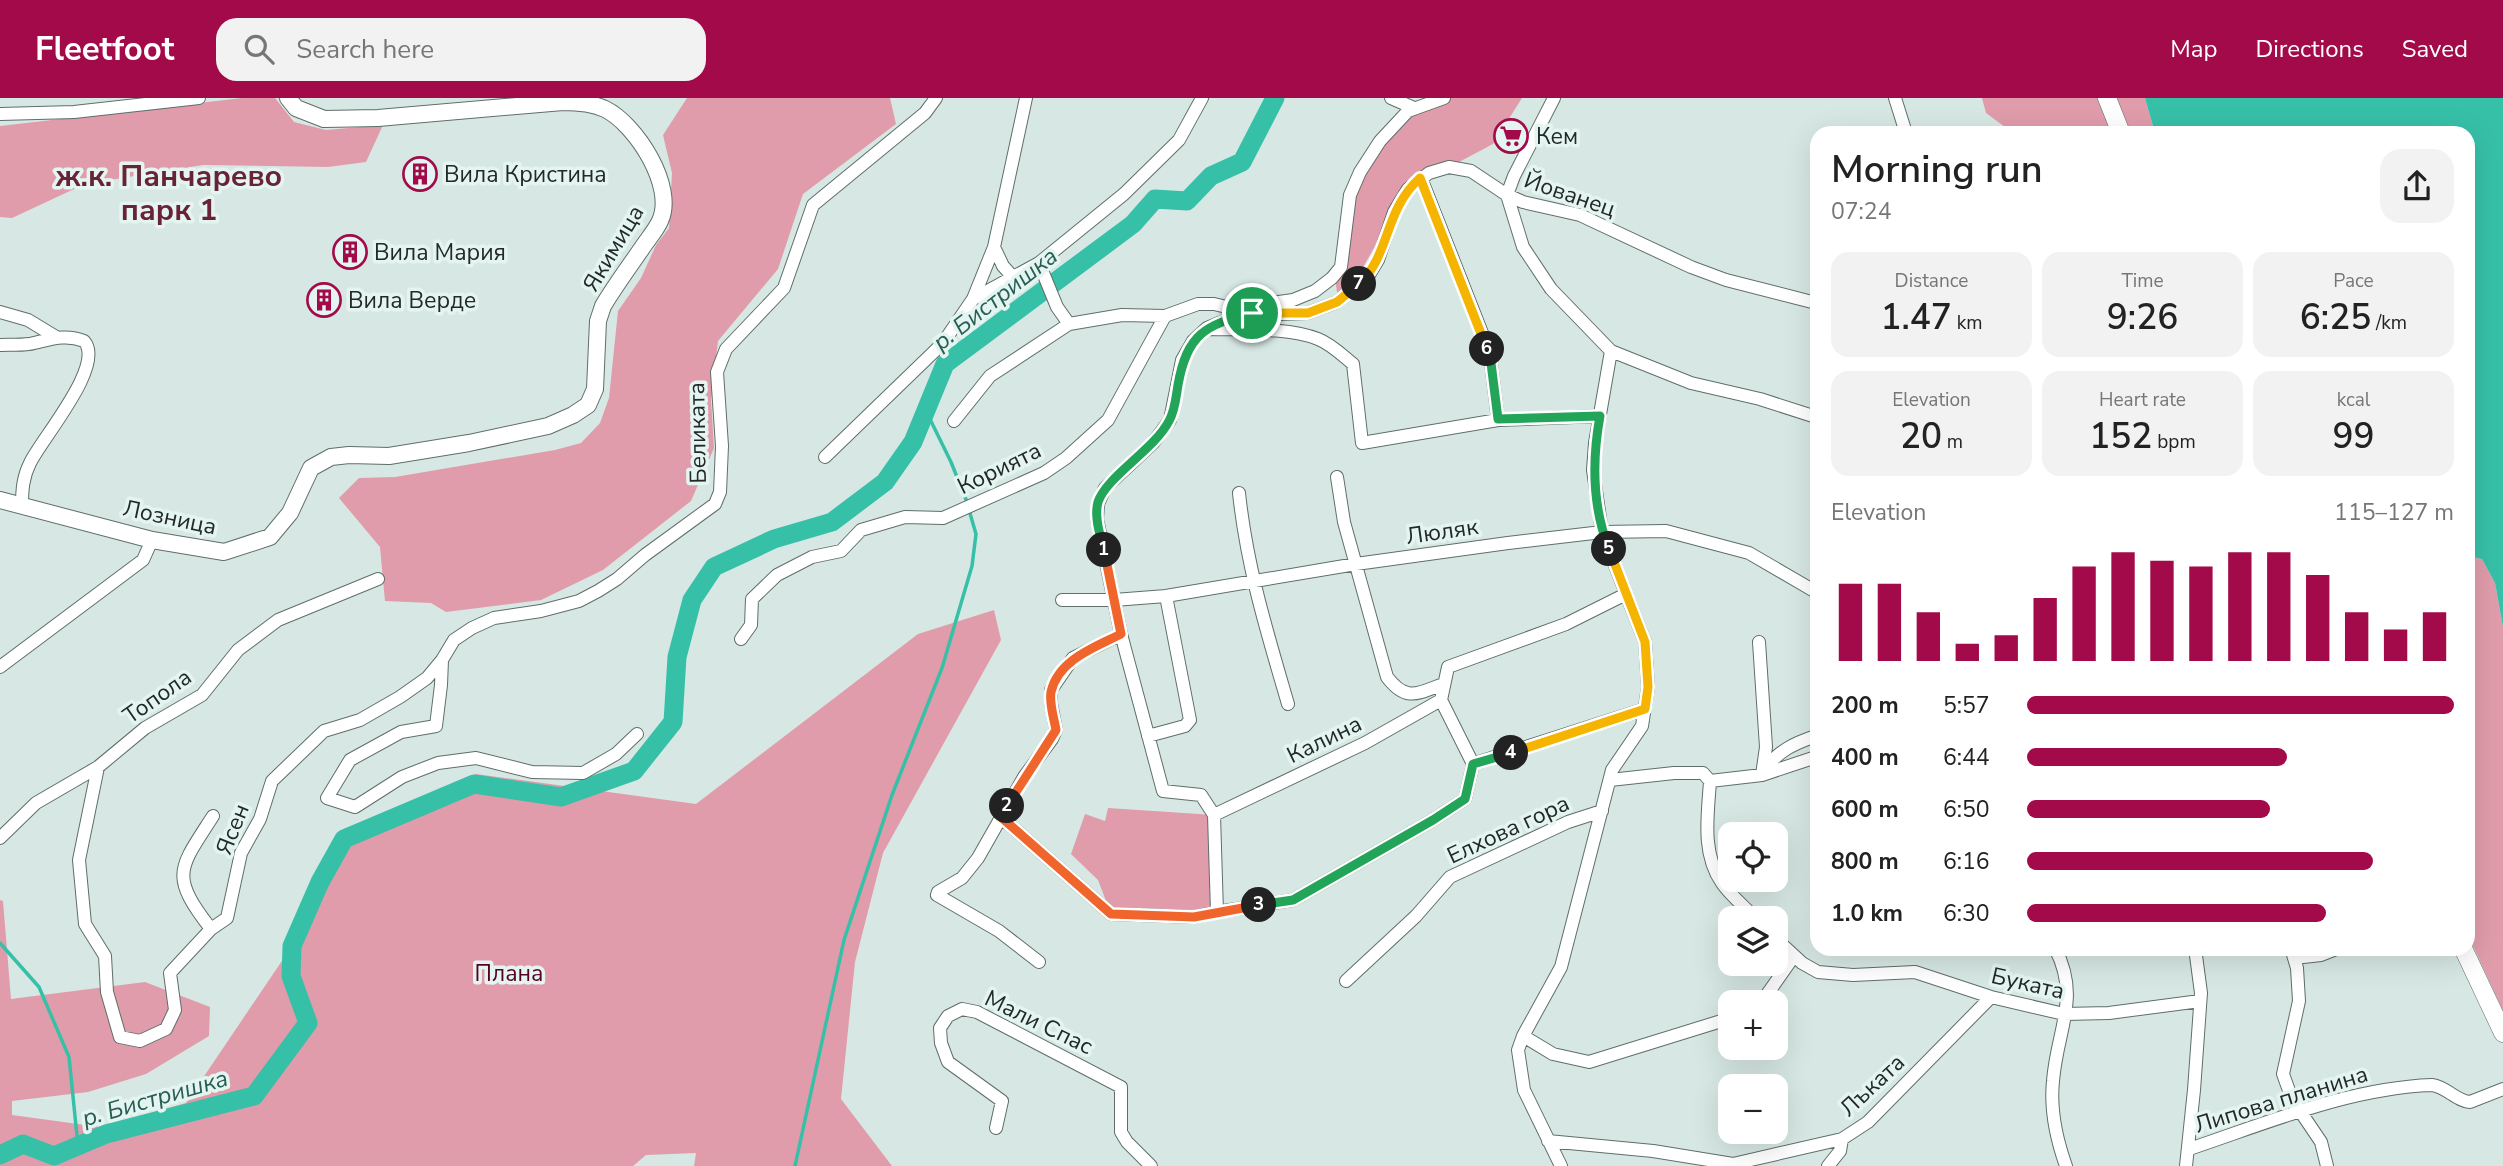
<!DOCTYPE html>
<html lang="en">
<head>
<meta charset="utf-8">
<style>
  body { margin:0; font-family:"Nunito Sans",sans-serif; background:#f2f2f2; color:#222; height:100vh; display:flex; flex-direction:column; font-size:26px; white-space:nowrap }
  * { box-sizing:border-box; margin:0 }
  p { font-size:23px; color:#767676 }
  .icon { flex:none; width:38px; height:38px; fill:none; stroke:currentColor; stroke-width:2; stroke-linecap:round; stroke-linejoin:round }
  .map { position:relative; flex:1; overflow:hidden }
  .details { position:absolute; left:1810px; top:28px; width:665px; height:830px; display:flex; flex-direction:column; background:#fff; border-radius:21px; box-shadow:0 7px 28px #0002 }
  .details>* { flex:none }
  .controls { position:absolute; left:1718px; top:724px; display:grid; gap:14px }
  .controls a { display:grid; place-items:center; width:70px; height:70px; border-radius:14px; background:#fff; box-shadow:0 7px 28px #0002; font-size:35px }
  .pin { position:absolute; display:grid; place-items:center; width:60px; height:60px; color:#fff; margin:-30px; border:4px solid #fff; border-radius:50%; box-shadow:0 2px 7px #0007 }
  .km { position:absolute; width:35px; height:35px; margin:-18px; border-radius:50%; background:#222; color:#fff; font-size:19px; line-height:35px; text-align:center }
  .round { display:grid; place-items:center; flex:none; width:74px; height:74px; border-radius:21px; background:#f2f2f2 }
  .summary { display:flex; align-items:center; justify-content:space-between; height:119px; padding:0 21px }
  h1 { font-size:38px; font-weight:600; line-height:52px }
  .metrics { display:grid; grid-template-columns:repeat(3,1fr); gap:10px; height:119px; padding:7px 21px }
  .metrics div { display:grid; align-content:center; border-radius:18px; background:#f2f2f2; text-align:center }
  .metrics b { font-size:35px; font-weight:600 }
  .metrics small { font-size:19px; font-weight:400 }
  .metrics p { font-size:19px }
  .chart { height:196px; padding:14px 21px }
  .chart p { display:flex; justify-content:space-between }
  .chart svg { width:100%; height:126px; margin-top:7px; stroke:#a20a49; stroke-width:6 }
  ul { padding:0 21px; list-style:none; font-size:23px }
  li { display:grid; grid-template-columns:112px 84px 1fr; align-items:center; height:52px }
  li i { height:18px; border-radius:9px; background:#a20a49 }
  header { display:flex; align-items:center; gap:42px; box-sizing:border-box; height:98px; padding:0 35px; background:#a20a49; color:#fff }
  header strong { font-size:33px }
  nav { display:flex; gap:38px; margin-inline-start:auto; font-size:24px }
  .search { width:490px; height:63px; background:#f2f2f2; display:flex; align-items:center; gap:18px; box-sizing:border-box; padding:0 24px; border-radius:21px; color:#767676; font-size:26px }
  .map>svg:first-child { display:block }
  .green { fill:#e09caa }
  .water { fill:#37c0a8 }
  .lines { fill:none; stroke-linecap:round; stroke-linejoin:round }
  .stream { stroke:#37c0a8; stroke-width:3.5 }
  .river { stroke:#37c0a8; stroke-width:19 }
  .minor-casing { stroke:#5f6e6a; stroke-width:14 }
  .tertiary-casing { stroke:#5f6e6a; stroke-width:18 }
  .secondary-casing { stroke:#5f6e6a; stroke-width:19 }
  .minor { stroke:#fff; stroke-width:12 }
  .tertiary { stroke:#fff; stroke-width:16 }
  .secondary { stroke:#fff; stroke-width:18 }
  .split-1-casing { stroke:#fff; stroke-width:14 }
  .split-2-casing { stroke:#fff; stroke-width:14 }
  .split-3-casing { stroke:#fff; stroke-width:14 }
  .split-4-casing { stroke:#fff; stroke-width:14 }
  .split-5-casing { stroke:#fff; stroke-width:14 }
  .split-6-casing { stroke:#fff; stroke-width:14 }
  .split-7-casing { stroke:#fff; stroke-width:14 }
  .split-8-casing { stroke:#fff; stroke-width:14 }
  .split-1 { stroke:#22a559; stroke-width:9 }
  .split-2 { stroke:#f0652b; stroke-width:9 }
  .split-3 { stroke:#f0652b; stroke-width:9 }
  .split-4 { stroke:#22a559; stroke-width:9 }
  .split-5 { stroke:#f5b400; stroke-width:9 }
  .split-6 { stroke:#22a559; stroke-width:9 }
  .split-7 { stroke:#f5b400; stroke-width:9 }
  .split-8 { stroke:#f5b400; stroke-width:9 }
  .labels { text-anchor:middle; stroke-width:7; stroke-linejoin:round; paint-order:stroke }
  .poi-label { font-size:23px; fill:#232927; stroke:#e4f5f1; text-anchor:start }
  .street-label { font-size:23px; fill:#232927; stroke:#e4f5f1 }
  .park-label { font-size:23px; fill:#570022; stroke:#e4f5f1 }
  .water-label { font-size:24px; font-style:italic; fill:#285e53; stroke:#e4f5f1 }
  .district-label { font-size:30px; font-weight:bold; fill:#682337; stroke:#e4f5f1 }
</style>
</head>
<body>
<header>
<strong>Fleetfoot</strong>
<div class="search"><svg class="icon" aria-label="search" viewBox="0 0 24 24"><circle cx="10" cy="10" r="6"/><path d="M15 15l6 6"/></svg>Search here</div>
<nav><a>Map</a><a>Directions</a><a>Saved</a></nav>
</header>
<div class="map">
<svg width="2503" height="1068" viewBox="0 0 2503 1068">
  <rect width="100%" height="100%" fill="#d7e8e4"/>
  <path class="green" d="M242,0H275L294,24L326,32L383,27L366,64L328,69L203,67L85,86L12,120L0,119V28Z
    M687,0H890L896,26L803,96L778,171L718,243L711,302L714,350L691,403L603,472L541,502L446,514L431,505L385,503L380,449L339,400L359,380L395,379L555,352L581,345L600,325L609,300L618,213L641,180L656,147L669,130L672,75L663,37Z
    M1448,0H1522L1493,46L1408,91L1351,190L1338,201L1335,180L1347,126L1362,76L1408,13Z
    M1982,0H2100L2114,35H2013L1986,15Z
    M2109,0H2145L2155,35H2123Z
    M2468,458L2482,461L2495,485L2503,529V913L2468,837Z
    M994,512L1001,542L883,755L855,864L841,1001L892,1068H694L696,1055L646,1057L633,1068H0V802L3,803L11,901L145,884L210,909L209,938L146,976L88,994L12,1003V1017L100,1029L186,1005L292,848L320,784L344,741L476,676L696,706L918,536Z
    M1108,710L1214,717L1217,814L1111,816L1098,782L1071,756L1085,716L1105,723Z"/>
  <path class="water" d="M2145,0H2503V529L2495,485L2482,461L2468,458V35H2155Z"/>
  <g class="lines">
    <path class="stream" d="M926,313L951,364L967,404
      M0,845L39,889L69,959L78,1048
      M795,1068L844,842L892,697L942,570L972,468L976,436L969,412"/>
    <path class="river" d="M0,1057L23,1046L54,1058L106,1036L254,998L308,925L291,878L292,848L320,784L344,741L474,686L561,699L634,673L673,624L677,559L692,502L714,469L774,441L832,424L885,384L913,344L945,266L1133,126L1155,101L1187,103L1211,78L1242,64L1275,0"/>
    <g class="minor-casing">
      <path id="minor" d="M1391,0L1414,10
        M1444,0L1408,13L1380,43L1360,74L1350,97L1341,169L1332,180L1315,193L1293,202L1272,205L1252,215L1219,225L1207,230L1193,243L1182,262L1170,322L1153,345L1105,390L1098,406L1097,421L1121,536L1163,693L1201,697L1214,717L1365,645L1441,602L1448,569L1566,526L1626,496
        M1554,0L1514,78L1507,97L1523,149L1551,191L1611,253L1595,345L1593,372L1602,434L1645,544L1648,589L1642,628L1612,672L1561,869L1523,938L1518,952L1524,992L1561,1068
        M1895,0L1906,35
        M0,16L74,14L199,0
        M1421,80L1482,235L1491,265L1498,322
        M994,149L1003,168L1012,178
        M1039,165L1057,209L1069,226
        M973,201L1039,165L1124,96L1179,42L1202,0
        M0,214L28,222L56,239
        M1209,231C1241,232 1288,229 1318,241C1331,246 1342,257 1353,266L1362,345L1498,322L1600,318
        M0,247C11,246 24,248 34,245C52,241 66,236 84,243C106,267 42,340 30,365C23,379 22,392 22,407
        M1611,253L1691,285L1760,301L1816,319
        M954,323L990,278L1069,226L1122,217L1165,218
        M825,359L943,245L973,201L994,149L1026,0
        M1337,379L1344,424L1387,579C1406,604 1417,596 1443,586
        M1239,395C1247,470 1267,534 1288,606
        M1062,502H1114L1166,498L1356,466L1508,445L1602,434L1666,433L1749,455L1816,494
        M741,541L751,527L752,501L777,477L812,459L841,453L861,432L905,419L943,420L1044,375L1066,360L1108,322L1165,218L1198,206H1214L1252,215L1277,216L1308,215L1337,204L1369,177L1378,162L1394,114L1408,91L1429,75L1449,69L1471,73L1507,97L1523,104L1580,117L1691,169L1726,182L1816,205
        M1759,544L1766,649L1762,677
        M0,569L143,462L152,442
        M1441,602L1473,666L1645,611
        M637,636L616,656L583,675L532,674L476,660L438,665L402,679L355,709L327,700L350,662L401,634L436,628L441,587L442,562L454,542L472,530L494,520L541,513L579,503L598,493L617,481L645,457L715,406L720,394L722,348L717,274L726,251L784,190L813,107L925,15L936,0
        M1148,638L1185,628L1190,622L1166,498
        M98,669L79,762L85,826L105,858L107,894L120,939L140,943L166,931L175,912L170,875L211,831L227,820L241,755L260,721L272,683L324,633L360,622L400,599L427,580L442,562
        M1764,673C1777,653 1795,645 1816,638
        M1610,682L1674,675H1703L1710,683
        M1710,683C1708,716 1701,755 1722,785C1731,798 1745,809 1756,821
        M1710,683L1762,677L1816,659
        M1214,717L1217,814L1293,802L1433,722L1465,701L1473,666
        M1001,719L1111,816L1194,819L1217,814
        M0,740L36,705L98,669L145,630L202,597L238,552L278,522L378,481
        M211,831C169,777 179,771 213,718
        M1776,841L1802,865L1818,874L1853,877L1915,874L1991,899L2064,916L2109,915L2200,903
        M2055,850C2081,900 2057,931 2053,983C2050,1012 2056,1040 2066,1068
        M2291,850L2297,870L2299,903L2283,976L2292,1001L2321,1044L2327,1068
        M2294,860L2321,857L2339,850
        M1039,864L999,833L937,797L938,794L962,780L978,760L1024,679L1052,641L1056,632L1051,605V592L1073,560L1121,536
        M1346,883L1416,818L1450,779L1568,724L1602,713
        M1761,905L1794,858
        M1523,938L1553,956L1589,964L1731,920
        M996,1030L1002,1003L948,964L941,945L940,930L948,918L962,911L977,914L1121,989V1034L1127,1044L1151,1068
        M1548,1043L1653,1053L1733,1066L1842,1041L1868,1024L1991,899
        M2189,1051C2267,1025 2349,990 2432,987C2447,989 2456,1003 2470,1004L2503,991
        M1828,1068L1840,1053L1842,1041
        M2186,1068L2194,992L2201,895L2195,850"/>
    </g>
    <g class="tertiary-casing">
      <path id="tertiary" d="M0,402L152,442L224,454L270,439L290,415L311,370L331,359L349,357L389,358L469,345L548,328L573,317L588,307L595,291L598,223L603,208C615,188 629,169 642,150C648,141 656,132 660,123C676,89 636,26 605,11C592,5 577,4 563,4L378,20L324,21L296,10L288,0"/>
    </g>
    <g class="secondary-casing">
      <path id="secondary" d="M2107,0L2121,35
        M2463,850L2503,935"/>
    </g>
    <use href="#minor" class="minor"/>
    <use href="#tertiary" class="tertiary"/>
    <use href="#secondary" class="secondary"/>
  </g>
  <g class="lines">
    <g class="split-1-casing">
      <path id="split-1" d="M1104,452C1100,437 1094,419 1098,404C1107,378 1154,352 1169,323C1175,313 1176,299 1178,287C1187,236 1205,227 1252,215"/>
    </g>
    <g class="split-2-casing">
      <path id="split-2" d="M1007,708L1056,632C1054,620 1049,606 1051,594C1058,562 1095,549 1121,536L1104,452"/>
    </g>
    <g class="split-3-casing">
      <path id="split-3" d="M1007,708L1001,719L1111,816L1194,819L1259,807"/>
    </g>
    <g class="split-4-casing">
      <path id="split-4" d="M1259,807L1293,802L1433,722L1465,701L1473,666L1511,655"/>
    </g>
    <g class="split-5-casing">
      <path id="split-5" d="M1511,655L1645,611L1648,589L1645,544L1609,451"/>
    </g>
    <g class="split-6-casing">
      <path id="split-6" d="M1487,251L1491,265L1498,321L1600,318C1592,362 1592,408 1609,451"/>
    </g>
    <g class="split-7-casing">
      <path id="split-7" d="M1359,186C1390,158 1384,112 1420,80L1487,251"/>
    </g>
    <g class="split-8-casing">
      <path id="split-8" d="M1252,215H1308L1337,204L1359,186"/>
    </g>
    <use href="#split-1" class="split-1"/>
    <use href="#split-2" class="split-2"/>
    <use href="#split-3" class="split-3"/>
    <use href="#split-4" class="split-4"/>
    <use href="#split-5" class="split-5"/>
    <use href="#split-6" class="split-6"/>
    <use href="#split-7" class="split-7"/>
    <use href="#split-8" class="split-8"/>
  </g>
  <defs>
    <g id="supermarket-ring" transform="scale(1.75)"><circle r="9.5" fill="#e4f5f1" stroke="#a20a49" stroke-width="1.5"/><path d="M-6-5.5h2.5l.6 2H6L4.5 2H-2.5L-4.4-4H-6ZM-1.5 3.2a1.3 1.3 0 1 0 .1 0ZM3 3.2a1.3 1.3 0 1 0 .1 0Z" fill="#a20a49"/></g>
    <g id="building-ring" transform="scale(1.75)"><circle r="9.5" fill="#e4f5f1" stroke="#a20a49" stroke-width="1.5"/><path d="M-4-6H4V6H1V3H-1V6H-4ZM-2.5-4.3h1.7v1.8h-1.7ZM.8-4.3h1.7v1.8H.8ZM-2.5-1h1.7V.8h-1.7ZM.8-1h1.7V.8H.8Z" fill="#a20a49"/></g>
  </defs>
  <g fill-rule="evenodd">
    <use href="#supermarket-ring" x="1511" y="38"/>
    <use href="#building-ring" x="420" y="76"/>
    <use href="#building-ring" x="350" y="154"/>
    <use href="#building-ring" x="324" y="202"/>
  </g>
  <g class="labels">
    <g class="poi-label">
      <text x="1536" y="46">Кем</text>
      <text x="444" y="84">Вила Кристина</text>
      <text x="374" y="162">Вила Мария</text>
      <text x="348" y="210">Вила Верде</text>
    </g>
    <g class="street-label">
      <text transform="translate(1570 96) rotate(19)" y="8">Йованец</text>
      <text transform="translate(613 150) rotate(-59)" y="8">Якимица</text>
      <text transform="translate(697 335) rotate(-91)" y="8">Беликата</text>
      <text transform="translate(999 370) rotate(-26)" y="8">Корията</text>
      <text transform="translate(170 419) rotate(12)" y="8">Лозница</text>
      <text transform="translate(1442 433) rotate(-8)" y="8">Люляк</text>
      <text transform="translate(157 598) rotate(-35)" y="8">Топола</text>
      <text transform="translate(1324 641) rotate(-26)" y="8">Калина</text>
      <text transform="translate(232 731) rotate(-68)" y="8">Ясен</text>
      <text transform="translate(1508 731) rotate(-25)" y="8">Елхова гора</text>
      <text transform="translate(2028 885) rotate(13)" y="8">Буката</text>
      <text transform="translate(1039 924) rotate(26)" y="8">Мали Спас</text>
      <text transform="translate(1872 987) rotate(-43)" y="8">Лъката</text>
      <text transform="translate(2281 1001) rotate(-17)" y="8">Липова планина</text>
    </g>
    <g class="park-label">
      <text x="509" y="883">Плана</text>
    </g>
    <g class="water-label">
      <text transform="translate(995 201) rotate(-38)" y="8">р. Бистришка</text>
      <text transform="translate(155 1000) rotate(-16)" y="8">р. Бистришка</text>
    </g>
    <g class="district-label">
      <text x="169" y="88">ж.к. Панчарево<tspan x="169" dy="34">парк 1</tspan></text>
    </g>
  </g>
</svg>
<div class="controls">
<a><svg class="icon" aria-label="locate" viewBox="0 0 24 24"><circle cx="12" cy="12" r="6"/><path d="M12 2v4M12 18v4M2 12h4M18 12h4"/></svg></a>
<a><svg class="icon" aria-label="layers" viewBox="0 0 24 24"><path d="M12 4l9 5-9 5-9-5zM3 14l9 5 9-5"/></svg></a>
<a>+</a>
<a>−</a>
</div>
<div class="pin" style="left:1252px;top:215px;background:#1e9e55"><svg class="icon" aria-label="arrive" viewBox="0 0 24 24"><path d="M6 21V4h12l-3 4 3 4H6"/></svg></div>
<b class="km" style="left:1104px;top:452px">1</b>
<b class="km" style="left:1007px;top:708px">2</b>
<b class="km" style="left:1259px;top:807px">3</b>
<b class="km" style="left:1511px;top:655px">4</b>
<b class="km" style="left:1609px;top:451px">5</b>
<b class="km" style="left:1487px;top:251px">6</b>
<b class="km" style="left:1359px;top:186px">7</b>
<section class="details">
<div class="summary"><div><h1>Morning run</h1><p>07:24</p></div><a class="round"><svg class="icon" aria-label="share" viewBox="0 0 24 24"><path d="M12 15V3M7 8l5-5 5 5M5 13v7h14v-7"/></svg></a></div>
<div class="metrics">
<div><p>Distance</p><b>1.47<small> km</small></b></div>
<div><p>Time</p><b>9:26</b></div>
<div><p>Pace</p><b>6:25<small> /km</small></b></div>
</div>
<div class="metrics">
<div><p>Elevation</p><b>20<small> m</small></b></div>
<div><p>Heart rate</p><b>152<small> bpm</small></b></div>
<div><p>kcal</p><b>99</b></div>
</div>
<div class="chart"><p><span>Elevation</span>115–127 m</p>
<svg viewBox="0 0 160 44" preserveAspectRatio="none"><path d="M5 44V17M15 44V17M25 44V27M35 44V38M45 44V35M55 44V22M65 44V11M75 44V6M85 44V9M95 44V11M105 44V6M115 44V6M125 44V14M135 44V27M145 44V33M155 44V27"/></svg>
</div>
<ul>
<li><b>200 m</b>5:57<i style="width:100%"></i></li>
<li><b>400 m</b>6:44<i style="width:61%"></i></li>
<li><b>600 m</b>6:50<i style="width:57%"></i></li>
<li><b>800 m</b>6:16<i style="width:81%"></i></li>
<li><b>1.0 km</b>6:30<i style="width:70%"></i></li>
</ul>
</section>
</div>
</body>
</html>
